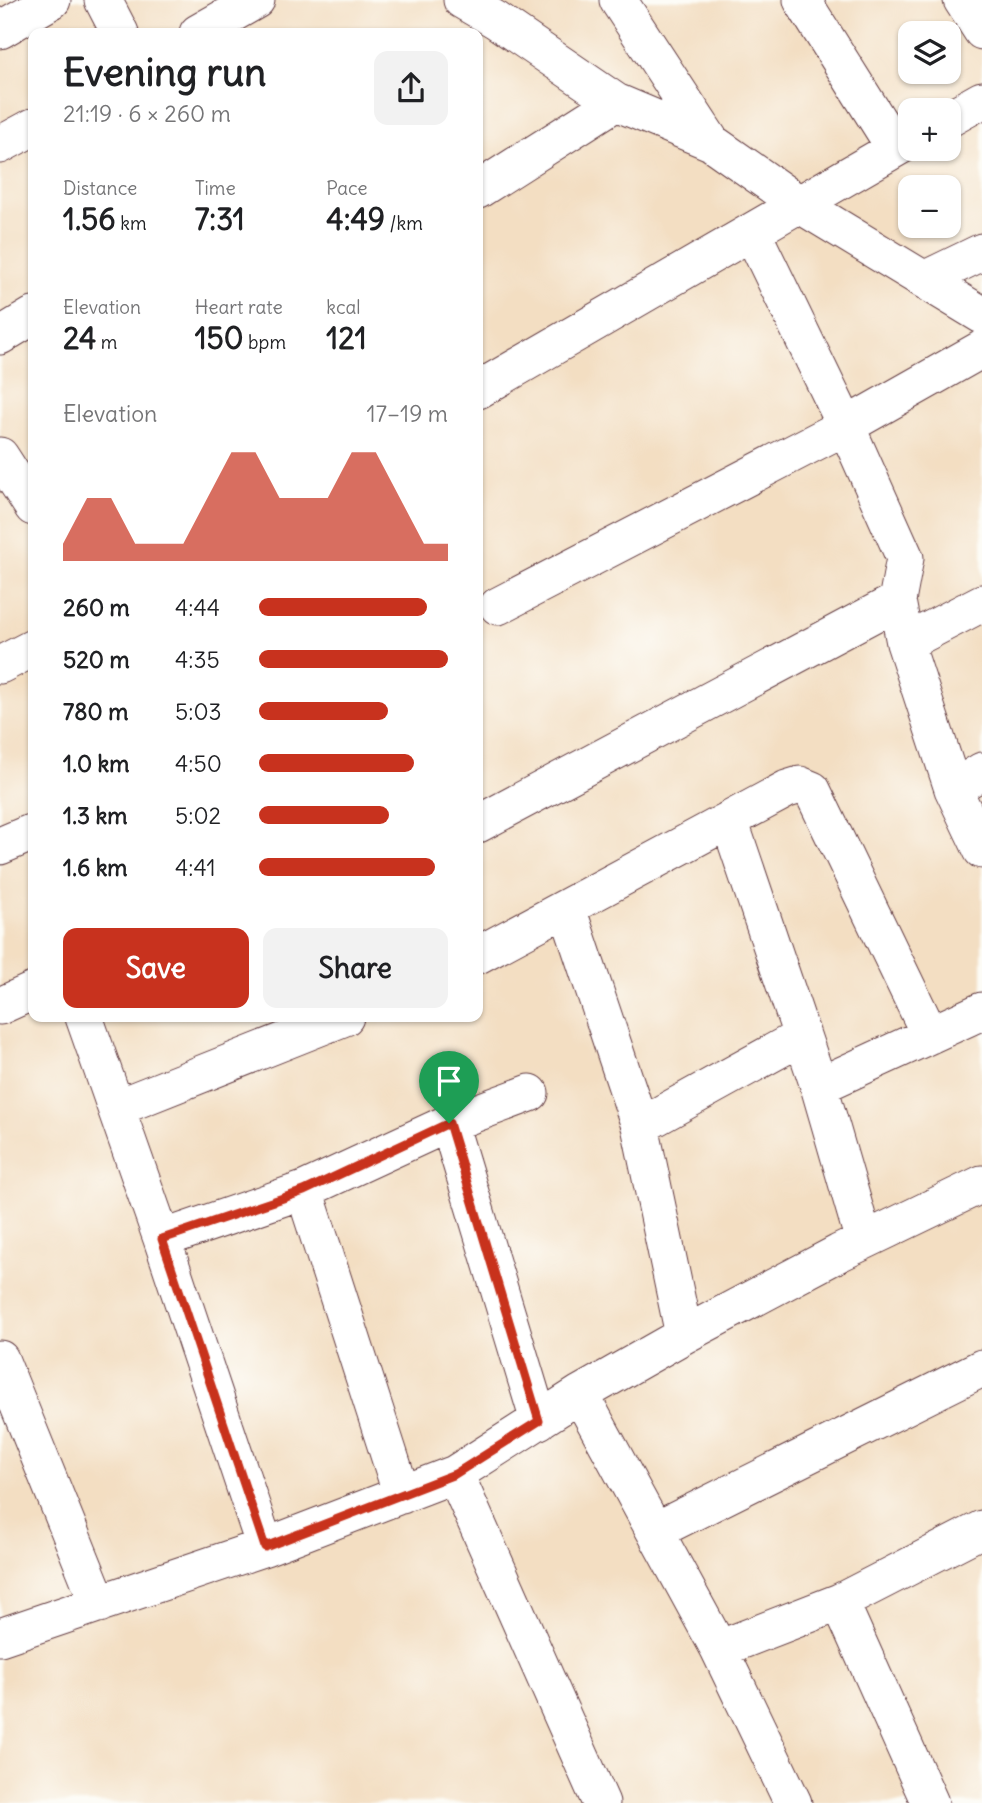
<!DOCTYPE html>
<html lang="en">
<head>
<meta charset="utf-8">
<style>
  body { margin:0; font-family:Delius,sans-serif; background:#f2f2f2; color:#202124; height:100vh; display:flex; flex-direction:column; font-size:26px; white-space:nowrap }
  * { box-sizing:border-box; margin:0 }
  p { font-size:23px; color:#757577 }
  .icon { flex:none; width:38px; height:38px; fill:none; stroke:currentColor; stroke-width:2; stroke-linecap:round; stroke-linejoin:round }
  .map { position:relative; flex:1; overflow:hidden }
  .panel { position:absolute; left:28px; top:28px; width:455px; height:994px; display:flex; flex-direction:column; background:#fff; border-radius:14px; box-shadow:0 2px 5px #0004 }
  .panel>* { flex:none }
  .fabs { position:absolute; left:898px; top:21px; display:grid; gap:14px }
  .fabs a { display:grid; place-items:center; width:63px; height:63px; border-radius:14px; background:#fff; box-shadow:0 2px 5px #0004; font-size:35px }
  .pin { position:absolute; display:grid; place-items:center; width:60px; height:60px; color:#fff; margin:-72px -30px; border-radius:50% 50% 50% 0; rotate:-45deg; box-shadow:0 0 7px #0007 }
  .pin .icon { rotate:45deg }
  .round { display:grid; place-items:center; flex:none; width:74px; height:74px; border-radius:14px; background:#f2f2f2 }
  .summary { display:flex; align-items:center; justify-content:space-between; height:119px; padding:0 35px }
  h1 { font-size:38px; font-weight:700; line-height:52px }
  .metrics { display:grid; grid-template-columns:repeat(3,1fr); gap:10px; height:119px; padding:7px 35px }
  .metrics div { display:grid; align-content:center }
  .metrics b { font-size:30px; font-weight:700 }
  .metrics small { font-size:19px; font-weight:400 }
  .metrics p { font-size:19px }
  .chart { height:196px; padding:14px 35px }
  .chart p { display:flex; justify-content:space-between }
  .chart svg { width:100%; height:126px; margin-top:7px; fill:#c8321e; opacity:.7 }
  .primary-button { display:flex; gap:14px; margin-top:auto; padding:14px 35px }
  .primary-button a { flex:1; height:80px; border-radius:14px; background:#c8321e; color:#fff; font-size:28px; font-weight:700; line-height:80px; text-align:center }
  .primary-button a+a { background:#f2f2f2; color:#202124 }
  ul { padding:0 35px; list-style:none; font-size:23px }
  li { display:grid; grid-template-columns:112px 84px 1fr; align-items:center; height:52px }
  li i { height:18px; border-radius:9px; background:#c8321e }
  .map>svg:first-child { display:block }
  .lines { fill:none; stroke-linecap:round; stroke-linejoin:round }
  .minor-casing { stroke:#633c42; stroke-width:39 }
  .minor { stroke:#fff; stroke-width:37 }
  .route-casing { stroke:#fff; stroke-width:14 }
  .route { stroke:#c8321e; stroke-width:9 }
</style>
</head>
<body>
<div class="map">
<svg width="982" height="1803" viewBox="0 0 982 1803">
  <rect width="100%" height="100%" fill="#fdfcf7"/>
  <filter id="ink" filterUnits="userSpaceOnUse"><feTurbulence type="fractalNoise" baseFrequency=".0143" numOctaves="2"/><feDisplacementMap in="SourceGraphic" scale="14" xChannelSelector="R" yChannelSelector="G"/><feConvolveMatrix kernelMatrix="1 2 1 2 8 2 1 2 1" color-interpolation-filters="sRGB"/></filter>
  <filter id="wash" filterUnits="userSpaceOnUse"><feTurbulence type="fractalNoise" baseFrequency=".00686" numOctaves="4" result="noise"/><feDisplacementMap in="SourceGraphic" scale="28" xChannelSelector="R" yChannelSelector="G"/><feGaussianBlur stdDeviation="1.57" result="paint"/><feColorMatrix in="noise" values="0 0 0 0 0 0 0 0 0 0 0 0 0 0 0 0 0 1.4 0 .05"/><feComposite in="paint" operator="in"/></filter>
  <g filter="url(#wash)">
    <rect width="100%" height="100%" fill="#f3dec2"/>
  </g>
  <g filter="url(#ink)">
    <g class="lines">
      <g class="minor-casing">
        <path id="minor" d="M103,0L120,33
          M462,0L496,20L616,102L711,142L799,204L982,315
          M618,0L711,142
          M802,0L895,148
          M962,0L982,31
          M0,30L52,0
          M198,33L256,0
          M948,119L982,100
          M0,145L33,127
          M478,190L616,102
          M752,232L846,426L905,558L897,601L905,643L953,789L982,850
          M926,279L982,252
          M0,336L33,316
          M478,390L910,140
          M0,456L33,507
          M498,606L846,426L982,349
          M905,643L982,603
          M0,665L33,648
          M953,789L982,771
          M729,820L819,1086L864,1241
          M478,824L897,601
          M0,846L33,832
          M567,908L640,1126L684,1335
          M478,955L787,789L800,785L812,790L930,1035
          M0,1006L33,991
          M84,1017L162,1239L265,1547
          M819,1086L982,1011
          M116,1108L345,1017
          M449,1123L539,1421
          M640,1126L801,1037
          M304,1190L402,1495
          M162,1239L304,1190L449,1123L530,1093
          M0,1359L99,1604
          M580,1394L719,1649L793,1803
          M455,1474L601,1803
          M655,1531L982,1368
          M840,1602L930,1803
          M0,1637L265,1547L455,1474L580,1394L684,1335L839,1253L982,1184
          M719,1649L840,1602L982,1529"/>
      </g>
      <use href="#minor" class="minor"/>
    </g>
  </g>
  <g class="lines" filter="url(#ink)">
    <g class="route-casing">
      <path id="route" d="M449,1123L539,1421L455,1474L265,1547L162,1239L304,1191Z"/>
    </g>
    <use href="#route" class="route"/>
  </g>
</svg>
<div class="fabs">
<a><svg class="icon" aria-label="layers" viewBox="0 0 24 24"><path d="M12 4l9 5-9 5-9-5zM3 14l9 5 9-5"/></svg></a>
<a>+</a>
<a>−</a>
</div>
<div class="pin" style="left:449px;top:1123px;background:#1e9e55"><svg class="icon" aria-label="arrive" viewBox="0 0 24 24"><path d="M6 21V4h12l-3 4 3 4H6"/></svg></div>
<section class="panel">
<div class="summary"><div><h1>Evening run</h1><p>21:19 · 6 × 260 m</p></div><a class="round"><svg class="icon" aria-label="share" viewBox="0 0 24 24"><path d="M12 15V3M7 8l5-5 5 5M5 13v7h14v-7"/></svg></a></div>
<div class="metrics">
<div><p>Distance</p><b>1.56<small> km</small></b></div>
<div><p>Time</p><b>7:31</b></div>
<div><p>Pace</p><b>4:49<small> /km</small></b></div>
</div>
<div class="metrics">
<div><p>Elevation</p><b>24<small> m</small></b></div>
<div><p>Heart rate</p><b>150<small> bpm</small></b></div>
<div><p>kcal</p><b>121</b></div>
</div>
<div class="chart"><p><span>Elevation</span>17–19 m</p>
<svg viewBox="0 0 160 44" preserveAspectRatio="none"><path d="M0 44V38L10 22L20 22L30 38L40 38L50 38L60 22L70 6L80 6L90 22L100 22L110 22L120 6L130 6L140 22L150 38L160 38V44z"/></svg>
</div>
<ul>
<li><b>260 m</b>4:44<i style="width:89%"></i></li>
<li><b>520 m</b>4:35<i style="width:100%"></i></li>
<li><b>780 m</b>5:03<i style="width:68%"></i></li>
<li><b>1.0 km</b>4:50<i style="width:82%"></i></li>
<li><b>1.3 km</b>5:02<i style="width:69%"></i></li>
<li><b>1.6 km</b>4:41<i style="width:93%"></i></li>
</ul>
<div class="primary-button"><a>Save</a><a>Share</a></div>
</section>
</div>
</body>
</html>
